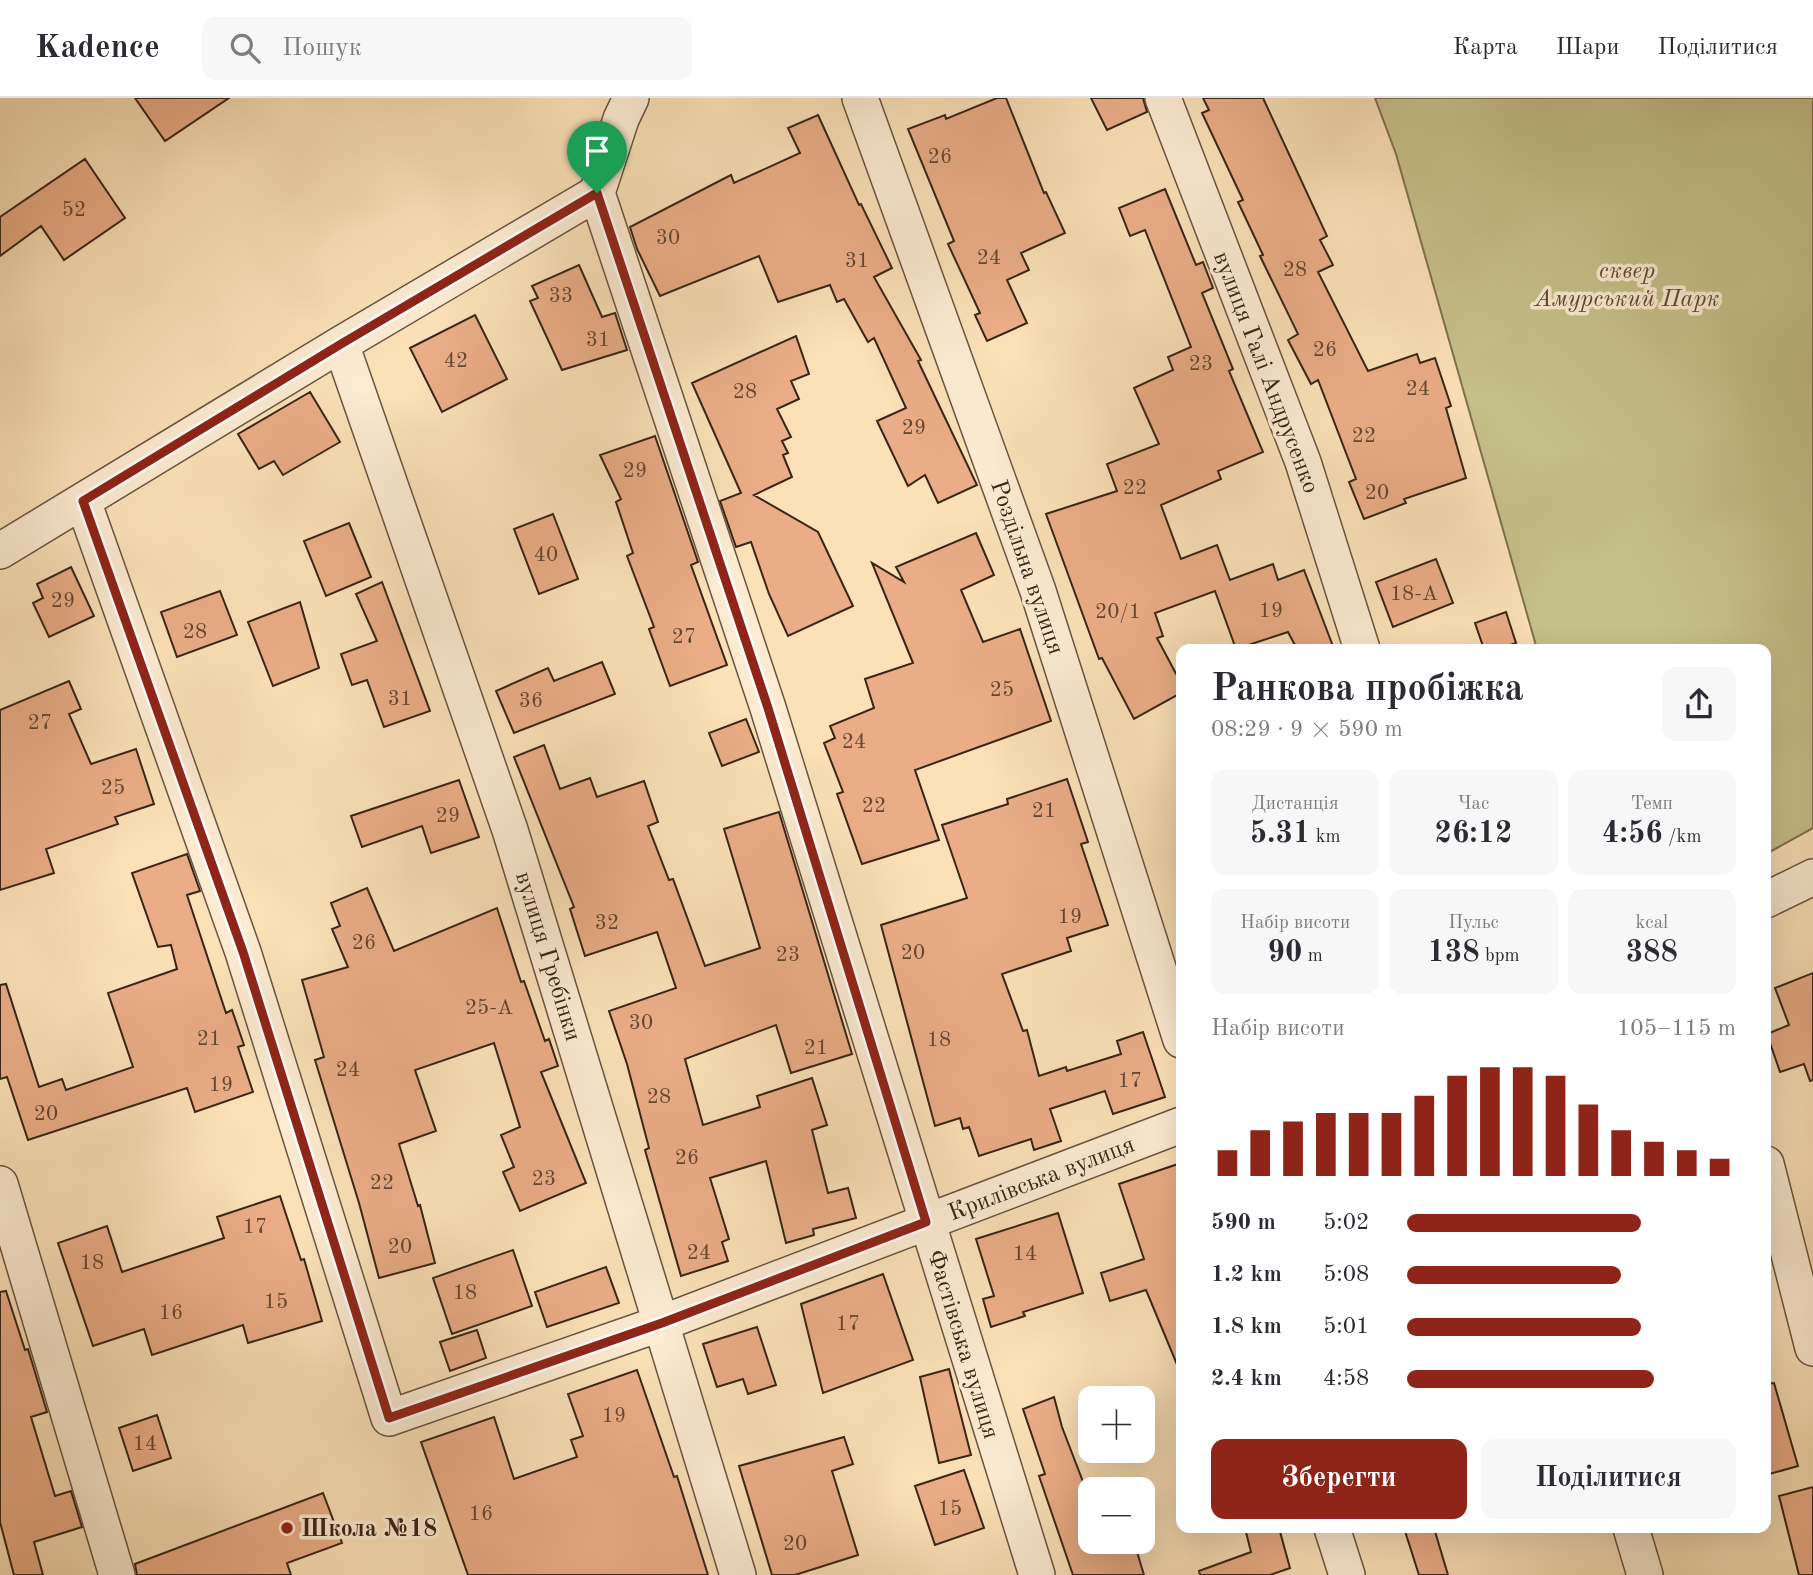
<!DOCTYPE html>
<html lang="uk">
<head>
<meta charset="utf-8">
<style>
  body { margin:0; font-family:"Old Standard TT",serif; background:#f7f7f7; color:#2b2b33; height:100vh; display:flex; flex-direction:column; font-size:26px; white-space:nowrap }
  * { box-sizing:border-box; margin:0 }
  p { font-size:23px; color:#7c7c81 }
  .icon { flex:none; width:38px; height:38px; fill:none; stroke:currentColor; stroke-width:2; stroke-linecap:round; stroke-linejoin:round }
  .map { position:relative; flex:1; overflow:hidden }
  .sheet { position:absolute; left:1176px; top:546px; width:595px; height:889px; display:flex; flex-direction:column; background:#fff; border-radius:14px; box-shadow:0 7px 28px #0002 }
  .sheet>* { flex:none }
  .controls { position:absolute; left:1078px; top:1288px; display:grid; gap:14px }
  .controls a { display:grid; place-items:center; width:77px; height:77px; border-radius:14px; background:#fff; box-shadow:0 7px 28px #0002; font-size:35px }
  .pin { position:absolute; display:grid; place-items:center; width:60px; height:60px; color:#fff; margin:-72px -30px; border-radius:50% 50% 50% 0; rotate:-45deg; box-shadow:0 0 7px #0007 }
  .pin .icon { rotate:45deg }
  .round { display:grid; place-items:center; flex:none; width:74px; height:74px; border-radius:14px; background:#f7f7f7 }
  .head { display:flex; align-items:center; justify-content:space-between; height:119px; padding:0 35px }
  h1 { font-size:38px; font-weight:600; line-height:52px }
  .metrics { display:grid; grid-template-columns:repeat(3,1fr); gap:10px; height:119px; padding:7px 35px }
  .metrics div { display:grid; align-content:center; border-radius:14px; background:#f7f7f7; text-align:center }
  .metrics b { font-size:30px; font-weight:600 }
  .metrics small { font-size:19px; font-weight:400 }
  .metrics p { font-size:19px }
  .chart { height:196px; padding:14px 35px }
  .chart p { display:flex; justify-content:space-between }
  .chart svg { width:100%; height:126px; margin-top:7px; stroke:#8f2418; stroke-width:6 }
  .action { display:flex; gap:14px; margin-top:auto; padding:14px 35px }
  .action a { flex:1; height:80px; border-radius:14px; background:#8f2418; color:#fff; font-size:28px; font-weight:600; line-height:80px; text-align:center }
  .action a+a { background:#f7f7f7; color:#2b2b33 }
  ul { padding:0 35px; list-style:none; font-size:23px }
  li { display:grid; grid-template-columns:112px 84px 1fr; align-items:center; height:52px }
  li i { height:18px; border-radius:9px; background:#8f2418 }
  header { display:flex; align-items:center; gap:42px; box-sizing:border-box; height:98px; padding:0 35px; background:#fff; border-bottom:2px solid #e1e1e2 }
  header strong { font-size:33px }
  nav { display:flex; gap:38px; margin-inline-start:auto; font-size:24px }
  .search { width:490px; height:63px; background:#f7f7f7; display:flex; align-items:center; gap:18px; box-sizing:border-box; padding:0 24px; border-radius:14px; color:#7c7c81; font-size:26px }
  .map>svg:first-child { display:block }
  .green { fill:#c5c08a; stroke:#7e7250; stroke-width:2 }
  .building { fill:#eaad87; stroke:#382517; stroke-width:2 }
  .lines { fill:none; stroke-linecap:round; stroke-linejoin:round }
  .street-casing { stroke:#69543f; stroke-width:38 }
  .street { stroke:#fcebd1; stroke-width:35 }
  .route-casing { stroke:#fff; stroke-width:14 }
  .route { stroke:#8f2418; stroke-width:9 }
  .poi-dot { fill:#8f2418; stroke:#fcebd1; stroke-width:2.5 }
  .labels { text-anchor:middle; stroke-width:7; stroke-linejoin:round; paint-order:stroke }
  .number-label { font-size:21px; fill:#644733 }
  .park-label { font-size:24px; font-style:italic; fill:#5b4c34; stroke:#fcebd1 }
  .street-label { font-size:24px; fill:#382517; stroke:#fcebd1 }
  .poi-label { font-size:24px; font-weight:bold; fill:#382517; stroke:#fcebd1; text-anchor:start }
</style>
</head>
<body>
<header>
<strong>Kadence</strong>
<div class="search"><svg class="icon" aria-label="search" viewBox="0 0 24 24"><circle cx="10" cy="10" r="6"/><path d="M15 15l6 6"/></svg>Пошук</div>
<nav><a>Карта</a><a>Шари</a><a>Поділитися</a></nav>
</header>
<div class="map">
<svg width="1813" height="1477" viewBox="0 0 1813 1477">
  <rect width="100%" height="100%" fill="#fbe0b8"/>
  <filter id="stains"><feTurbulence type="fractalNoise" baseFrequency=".00286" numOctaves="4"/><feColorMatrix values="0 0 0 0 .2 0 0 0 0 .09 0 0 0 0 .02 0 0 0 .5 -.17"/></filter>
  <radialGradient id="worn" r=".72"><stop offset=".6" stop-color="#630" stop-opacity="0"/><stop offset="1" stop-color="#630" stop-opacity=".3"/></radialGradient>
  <path class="green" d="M1375,0H1813V730L1766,756V551H1537L1396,56Z"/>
  <path class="building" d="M135,0H229L165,43Z
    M997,0H1006L1044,95L1046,94L1065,135L1021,155L1029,172L1007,182L1027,225L987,243L975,217L980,215L948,146L954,143L908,31L945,17L946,21Z
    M1091,0H1143L1147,14L1107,32Z
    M1203,0H1263L1327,138L1320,142L1333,167L1318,174L1368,273L1417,256L1420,265L1435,260L1451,308L1446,310L1466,380L1404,401L1406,405L1364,421L1349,384L1356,381L1318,282L1311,286L1288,242L1298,236L1260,158L1263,157L1238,104L1243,102L1202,15L1209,12Z
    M818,17L859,107L861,106L892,170L874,179L921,262L918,263L977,387L938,405L925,377L908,388L877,323L906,310L874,240L868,244L844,201L837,204L830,187L778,204L759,158L660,198L637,151L630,129L731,77L734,85L800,55L788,30Z
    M85,61L125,120L64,162L41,128L0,158V119Z
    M1165,91L1196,167L1203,164L1213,190L1202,195L1233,271L1229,273L1263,354L1218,373L1221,381L1161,407L1181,461L1217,447L1230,482L1273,466L1278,482L1304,472L1334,551H1297L1288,534L1236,551L1215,493L1155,515L1163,538L1157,540L1181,585V595L1134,621L1102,560L1099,561L1046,416L1117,393L1107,366L1159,346L1134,290L1173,272L1168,259L1191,249L1145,132L1130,138L1119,110Z
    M579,167L602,219L615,215L627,252L562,272L530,203L538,200L532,188Z
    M475,217L507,281L442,314L410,250Z
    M796,238L809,276L791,283L799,301L777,311L791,339L782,343L788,355L783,357L792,379L754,397L818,434L853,508L788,538L769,496L751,444L736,449L720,403L741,395L692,285Z
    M310,294L340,344L283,377L274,363L259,371L238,336Z
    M655,338L698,464L691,467L727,567L670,588L649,531L654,529L627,458L633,455L616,404L621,401L600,357Z
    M553,416L578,481L539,496L514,431Z
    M349,425L371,479L326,498L304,443Z
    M976,435L994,477L961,492L983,544L1020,531L1051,623L915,672L939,742L862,766L837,696L843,694L824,645L835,640L830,628L874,610L865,581L913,565L872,465L904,484L896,469Z
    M1436,461L1453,505L1393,529L1376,484Z
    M71,469L94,518L49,539L33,505L43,500L37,486Z
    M382,484L430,613L384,629L367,582L352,587L341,556L377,543L356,496Z
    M220,493L237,537L177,559L161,514Z
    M300,504L319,570L273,588L248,524Z
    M1506,514L1516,545L1499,551H1484L1475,525Z
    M602,564L615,596L514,635L496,593L548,570L554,583Z
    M69,583L81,611L69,616L91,666L136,651L154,706L115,719L118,726L46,751L54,775L0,792V612Z
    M746,621L759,654L722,668L709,635Z
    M544,647L560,691L590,680L597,699L644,683L658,724L648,728L669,782L673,781L705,868L760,850L724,731L779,714L852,956L791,975L776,927L685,961L703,1027L760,1009L757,998L812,980L827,1027L812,1032L828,1095L848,1090L856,1120L813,1131L814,1137L786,1145L766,1063L710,1080L729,1141L722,1144L728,1163L681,1178L645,1052L649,1050L627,966L609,913L676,890L657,834L585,858L570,811L574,809L514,659Z
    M1067,681L1088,744L1081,746L1108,827L1067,840L1071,853L1002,876L1023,933L1027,932L1039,978L1066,969L1067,973L1121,956L1117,943L1143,934L1165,999L1113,1016L1105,993L1050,1011L1061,1043L1034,1052L1031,1041L979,1058L969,1029L963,1031L960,1020L935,1028L881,827L967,800L942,727L1008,706L1007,701Z
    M459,682L479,739L431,755L422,728L362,749L351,718Z
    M187,756L200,793L187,797L226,915L232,912L244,947L238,949L253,994L195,1014L187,990L28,1042L7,979L0,981V887L6,886L39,989L62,981L66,992L133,969L108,895L177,871L171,847L158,849L132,775Z
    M367,790L394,853L497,810L521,884L524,883L545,943L549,941L558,968L541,974L586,1085L520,1113L503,1074L514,1069L501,1037L520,1029L494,945L415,972L436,1033L399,1046L418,1108L420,1107L435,1165L379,1180L359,1105L315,962L324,959L302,882L348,869L332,831L340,828L331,805Z
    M1813,875V982L1810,983L1804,966L1780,974L1767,936L1789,927L1775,890Z
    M1181,1065V1276L1146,1192L1110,1203L1101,1175L1144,1161L1119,1086Z
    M280,1098L301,1162L304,1161L322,1223L248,1245L243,1227L152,1257L144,1231L93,1248L58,1145L107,1128L122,1174L224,1140L217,1119Z
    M1058,1115L1083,1195L1023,1214L1025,1218L991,1229L983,1201L994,1198L976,1141Z
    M513,1152L532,1208L452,1236L433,1180Z
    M606,1169L619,1205L547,1229L535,1194Z
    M883,1176L913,1262L823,1295L801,1206Z
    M6,1193L25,1252L28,1251L47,1314L31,1319L55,1398L71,1393L82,1429L34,1444L43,1477H14L0,1424V1194Z
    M757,1229L776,1287L748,1296L743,1281L717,1289L703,1246Z
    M477,1232L486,1260L450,1273L440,1244Z
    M949,1271L971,1357L939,1365L920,1279Z
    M637,1272L674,1379L677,1378L708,1477H468L421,1344L494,1319L514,1381L577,1359L571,1342L583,1338L568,1296Z
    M1774,1285L1798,1368L1766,1377V1286Z
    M1054,1299L1062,1329L1090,1402V1444H1134L1144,1477H1073L1039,1378L1045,1376L1023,1311Z
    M157,1317L171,1360L133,1373L119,1330Z
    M844,1339L853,1366L832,1373L858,1457L795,1477H772L739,1368Z
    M964,1372L984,1430L935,1447L915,1388Z
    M1813,1389V1477H1799L1779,1398Z
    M323,1395L342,1445L287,1465L291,1477H137L135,1466Z
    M1245,1430H1279L1290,1470L1270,1477H1200L1199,1473L1251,1454Z
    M1404,1430H1434L1448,1477H1419Z"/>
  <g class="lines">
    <g class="street-casing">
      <path id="street" d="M860,0L1038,493L1181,942
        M1163,0L1303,364L1362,551
        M597,95L768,610L1037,1477
        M341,246L510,732L738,1477
        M83,403L243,854L389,1320L662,1225L1181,1027
        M0,453L341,246L597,95L621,21L631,0
        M1766,802L1813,779
        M1766,1066L1813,1250
        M0,1086L117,1477
        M1332,1430L1347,1477
        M1631,1430L1645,1477"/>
    </g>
    <use href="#street" class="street"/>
  </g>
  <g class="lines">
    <g class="route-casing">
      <path id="route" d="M597,95L768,610L926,1124L662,1225L389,1320L243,854L83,403L341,246Z"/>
    </g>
    <use href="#route" class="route"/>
  </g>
  <circle class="poi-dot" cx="287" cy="1430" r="7"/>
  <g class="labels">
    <g class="number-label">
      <text x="940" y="65">26</text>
      <text x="74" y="118">52</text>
      <text x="668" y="146">30</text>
      <text x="989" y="166">24</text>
      <text x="857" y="169">31</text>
      <text x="1295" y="178">28</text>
      <text x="561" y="204">33</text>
      <text x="598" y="248">31</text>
      <text x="1325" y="258">26</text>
      <text x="456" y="269">42</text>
      <text x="1201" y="272">23</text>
      <text x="1418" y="297">24</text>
      <text x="745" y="300">28</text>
      <text x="914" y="336">29</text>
      <text x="1364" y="344">22</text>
      <text x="635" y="379">29</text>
      <text x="1135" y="396">22</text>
      <text x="1377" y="401">20</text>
      <text x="546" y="463">40</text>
      <text x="1414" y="502">18-А</text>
      <text x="63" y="509">29</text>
      <text x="1271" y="519">19</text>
      <text x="1118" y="520">20/1</text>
      <text x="195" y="540">28</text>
      <text x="684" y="545">27</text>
      <text x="1002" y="598">25</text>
      <text x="400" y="607">31</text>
      <text x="531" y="609">36</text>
      <text x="40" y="631">27</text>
      <text x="854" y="650">24</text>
      <text x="113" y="696">25</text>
      <text x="874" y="714">22</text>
      <text x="1044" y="719">21</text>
      <text x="448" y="724">29</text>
      <text x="1070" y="825">19</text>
      <text x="607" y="831">32</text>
      <text x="364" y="851">26</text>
      <text x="913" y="861">20</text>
      <text x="788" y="863">23</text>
      <text x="489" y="916">25-А</text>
      <text x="641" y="931">30</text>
      <text x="209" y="947">21</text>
      <text x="939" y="948">18</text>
      <text x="816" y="956">21</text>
      <text x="348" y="978">24</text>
      <text x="1130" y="989">17</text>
      <text x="221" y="993">19</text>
      <text x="659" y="1005">28</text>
      <text x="46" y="1022">20</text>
      <text x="687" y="1066">26</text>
      <text x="544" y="1087">23</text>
      <text x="382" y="1091">22</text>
      <text x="255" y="1135">17</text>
      <text x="400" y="1155">20</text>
      <text x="699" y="1161">24</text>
      <text x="1025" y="1162">14</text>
      <text x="92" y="1171">18</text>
      <text x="465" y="1201">18</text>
      <text x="276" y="1210">15</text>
      <text x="171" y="1221">16</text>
      <text x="848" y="1232">17</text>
      <text x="614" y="1324">19</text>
      <text x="145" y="1352">14</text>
      <text x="950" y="1417">15</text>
      <text x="481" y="1422">16</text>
      <text x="795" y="1452">20</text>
    </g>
    <g class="park-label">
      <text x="1627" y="180">сквер<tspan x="1627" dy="28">Амурський Парк</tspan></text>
    </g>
    <g class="street-label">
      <text transform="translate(1267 274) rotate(69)" y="8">вулиця Галі Андрусенко</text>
      <text transform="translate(1028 469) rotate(71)" y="8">Роздільна вулиця</text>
      <text transform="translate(549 858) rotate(73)" y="8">вулиця Гребінки</text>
      <text transform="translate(1041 1080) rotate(-21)" y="8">Крилівська вулиця</text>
      <text transform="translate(964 1246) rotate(73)" y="8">Фастівська вулиця</text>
    </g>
    <g class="poi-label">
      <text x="301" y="1438">Школа №18</text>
    </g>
  </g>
  <rect width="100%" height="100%" filter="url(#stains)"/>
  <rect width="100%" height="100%" fill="url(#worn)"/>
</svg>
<div class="controls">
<a>+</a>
<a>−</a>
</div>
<div class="pin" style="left:597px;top:95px;background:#1e9e55"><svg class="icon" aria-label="arrive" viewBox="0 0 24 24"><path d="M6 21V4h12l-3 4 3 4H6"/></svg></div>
<section class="sheet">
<div class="head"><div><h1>Ранкова пробіжка</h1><p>08:29 · 9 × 590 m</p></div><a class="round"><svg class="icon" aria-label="share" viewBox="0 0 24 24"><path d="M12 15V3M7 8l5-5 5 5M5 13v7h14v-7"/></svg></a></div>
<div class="metrics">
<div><p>Дистанція</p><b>5.31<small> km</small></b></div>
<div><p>Час</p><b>26:12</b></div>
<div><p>Темп</p><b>4:56<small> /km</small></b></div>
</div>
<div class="metrics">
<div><p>Набір висоти</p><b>90<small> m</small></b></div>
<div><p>Пульс</p><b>138<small> bpm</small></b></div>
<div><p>kcal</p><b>388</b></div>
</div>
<div class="chart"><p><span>Набір висоти</span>105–115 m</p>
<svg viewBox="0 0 160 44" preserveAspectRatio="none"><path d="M5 44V35M15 44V28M25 44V25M35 44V22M45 44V22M55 44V22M65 44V16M75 44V9M85 44V6M95 44V6M105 44V9M115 44V19M125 44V28M135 44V32M145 44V35M155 44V38"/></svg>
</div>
<ul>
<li><b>590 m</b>5:02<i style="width:71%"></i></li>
<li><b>1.2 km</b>5:08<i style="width:65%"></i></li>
<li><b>1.8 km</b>5:01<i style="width:71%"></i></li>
<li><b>2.4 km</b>4:58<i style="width:75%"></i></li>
</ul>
<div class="action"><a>Зберегти</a><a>Поділитися</a></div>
</section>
</div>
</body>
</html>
